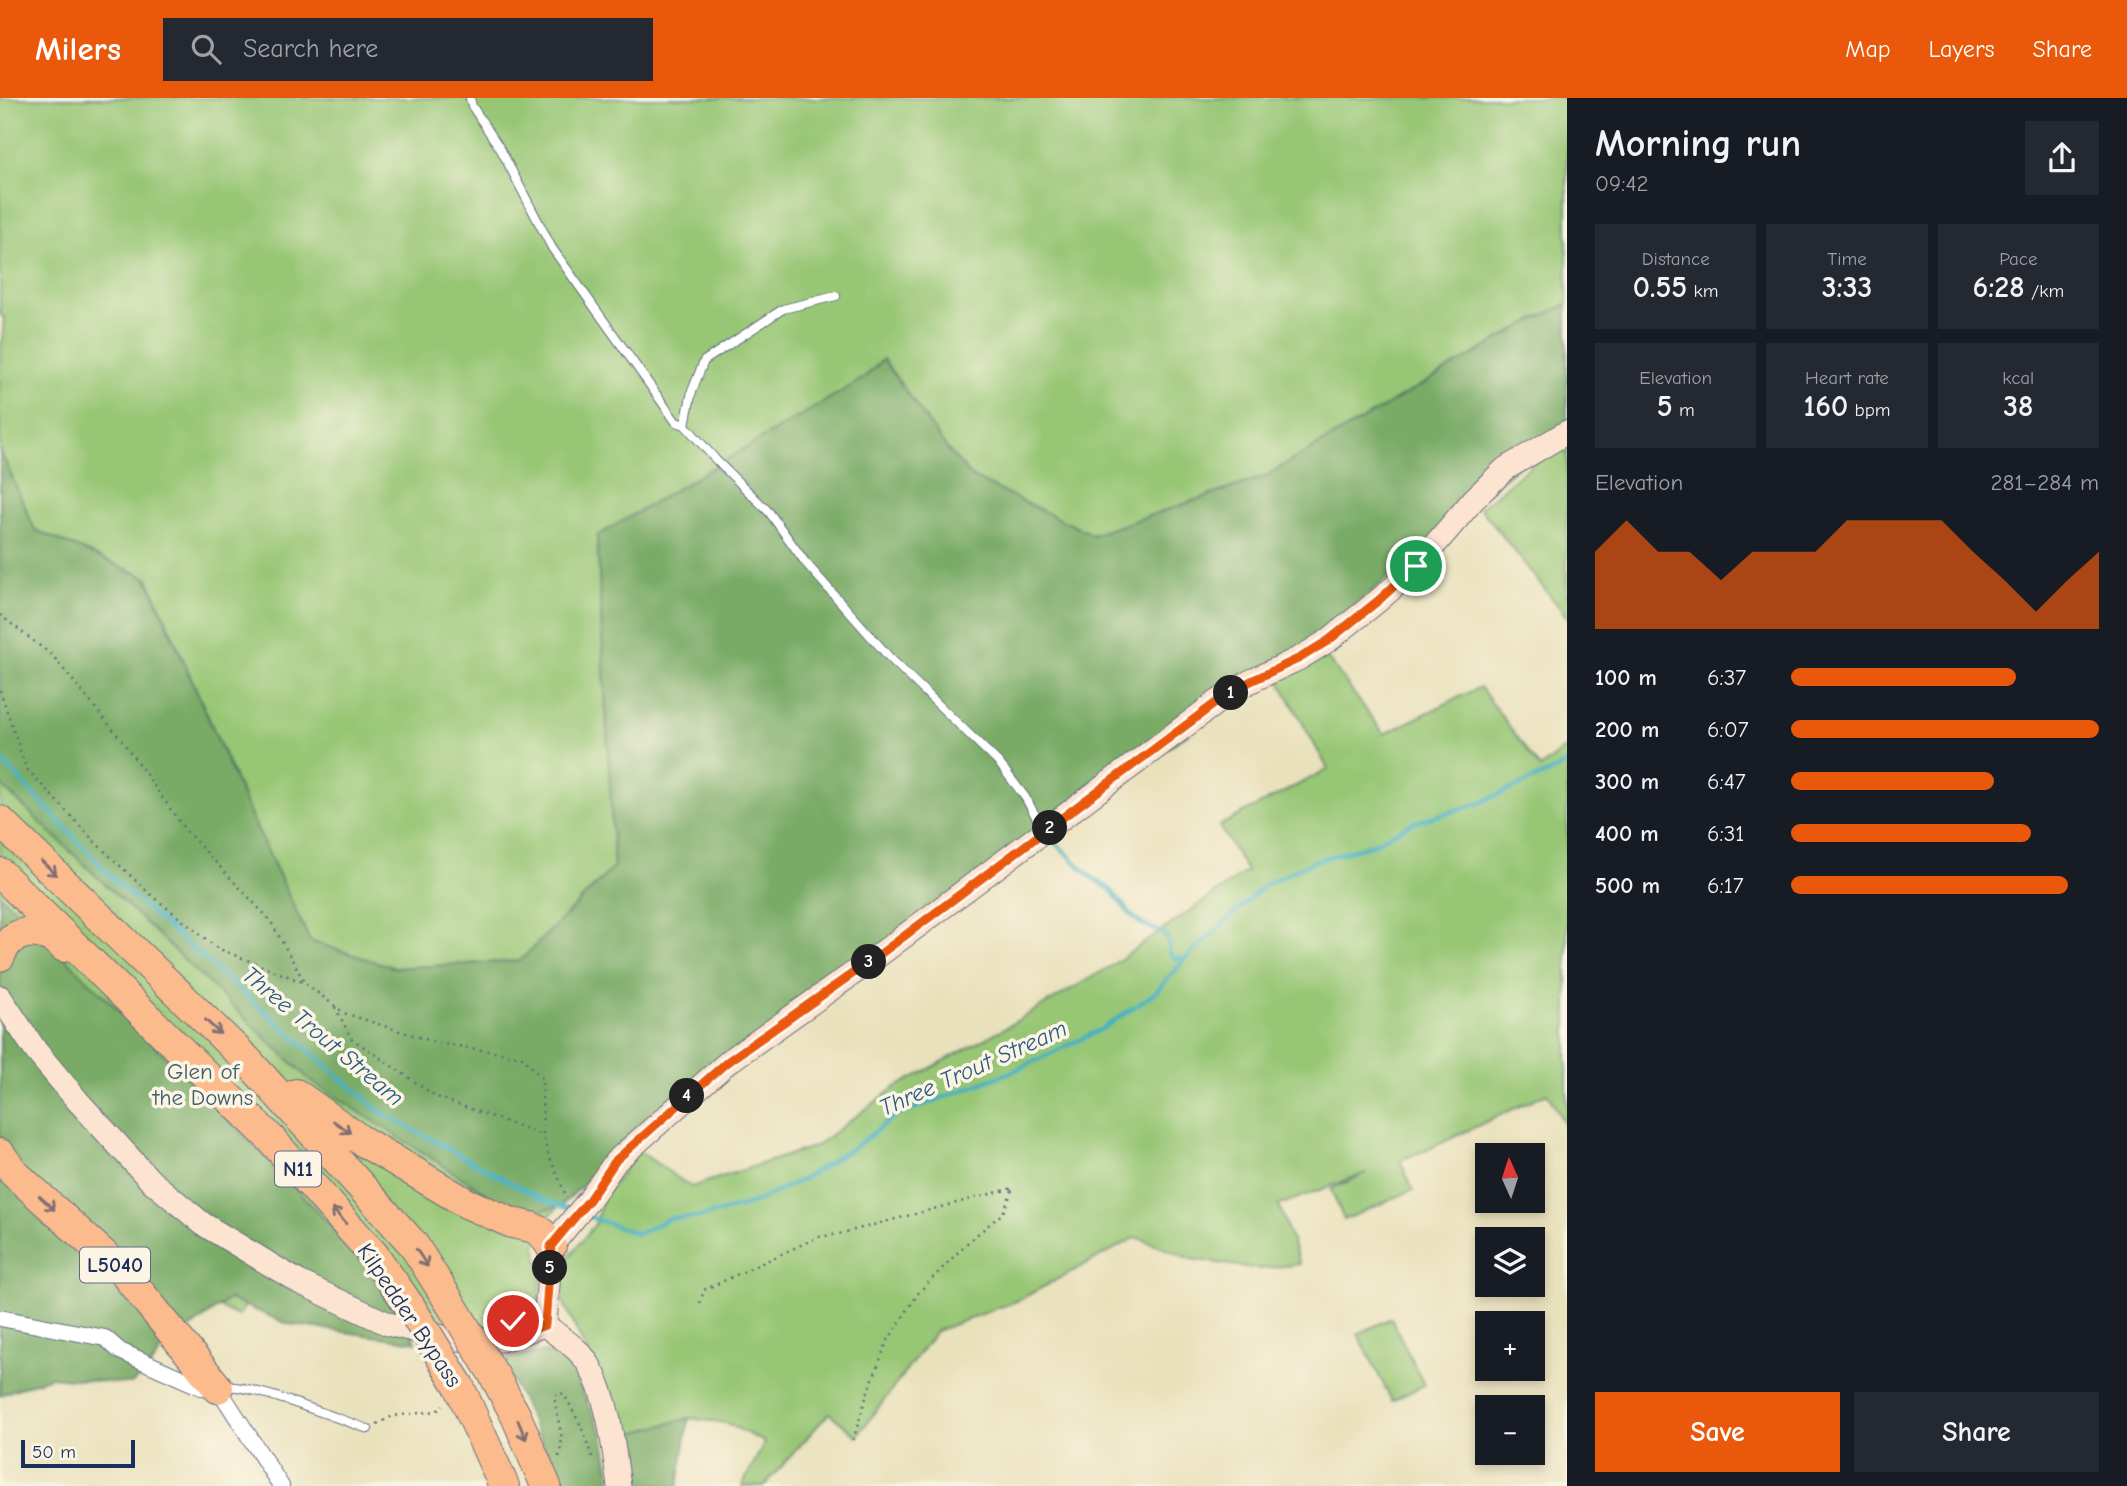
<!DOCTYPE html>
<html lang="en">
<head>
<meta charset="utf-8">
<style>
  body { margin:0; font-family:"Comic Neue",sans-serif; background:#242831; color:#f1f3f6; height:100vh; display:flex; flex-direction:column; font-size:26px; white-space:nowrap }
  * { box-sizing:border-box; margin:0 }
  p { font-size:23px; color:#9ea1a6 }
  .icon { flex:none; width:38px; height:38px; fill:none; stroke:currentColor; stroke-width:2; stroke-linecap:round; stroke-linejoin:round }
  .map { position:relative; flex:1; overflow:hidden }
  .panel { display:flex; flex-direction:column; background:#171b24; width:560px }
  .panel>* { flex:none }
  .needle { width:46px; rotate:357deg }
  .fabs { position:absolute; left:1475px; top:1045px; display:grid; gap:14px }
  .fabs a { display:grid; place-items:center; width:70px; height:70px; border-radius:0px; background:#171b24; box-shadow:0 4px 10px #0003; font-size:35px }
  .scale { position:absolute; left:21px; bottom:18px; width:114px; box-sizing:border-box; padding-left:7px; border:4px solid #1b2f5e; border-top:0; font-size:19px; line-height:24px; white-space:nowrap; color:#1b2f5e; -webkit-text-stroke:5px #fcf5e5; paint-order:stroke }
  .pin { position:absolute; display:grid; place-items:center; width:60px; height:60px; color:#fff; margin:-30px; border:4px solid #fff; border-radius:50%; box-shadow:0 2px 7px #0007 }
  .km { position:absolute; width:35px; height:35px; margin:-18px; border-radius:50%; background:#222; color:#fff; font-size:19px; line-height:35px; text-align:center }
  .round { display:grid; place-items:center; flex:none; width:74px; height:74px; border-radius:0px; background:#242831 }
  .overview { display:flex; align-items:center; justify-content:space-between; height:119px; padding:0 28px }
  h1 { font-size:38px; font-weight:800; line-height:52px }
  .figures { display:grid; grid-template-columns:repeat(3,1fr); gap:10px; height:119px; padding:7px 28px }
  .figures div { display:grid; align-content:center; border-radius:0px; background:#242831; text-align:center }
  .figures b { font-size:30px; font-weight:800 }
  .figures small { font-size:19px; font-weight:400 }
  .figures p { font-size:19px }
  .chart { height:196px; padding:14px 28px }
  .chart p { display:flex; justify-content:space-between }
  .chart svg { width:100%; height:126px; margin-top:7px; fill:#ea580c; opacity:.7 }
  .primary-button { display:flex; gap:14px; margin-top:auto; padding:14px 28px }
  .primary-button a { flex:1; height:80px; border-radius:0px; background:#ea580c; color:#fff; font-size:28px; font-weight:800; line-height:80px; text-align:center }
  .primary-button a+a { background:#242831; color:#f1f3f6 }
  ul { padding:0 28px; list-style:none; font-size:23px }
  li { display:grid; grid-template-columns:112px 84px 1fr; align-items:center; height:52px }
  li i { height:18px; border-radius:9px; background:#ea580c }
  header { display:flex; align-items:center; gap:42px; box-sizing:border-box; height:98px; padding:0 35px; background:#ea580c; color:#fff }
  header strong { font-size:33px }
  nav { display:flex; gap:38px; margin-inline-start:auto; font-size:24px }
  .search { width:490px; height:63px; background:#242831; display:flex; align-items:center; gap:18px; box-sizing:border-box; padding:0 24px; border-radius:0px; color:#9ea1a6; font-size:26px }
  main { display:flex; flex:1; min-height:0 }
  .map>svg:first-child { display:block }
  .green { fill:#97c674; stroke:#597a69; stroke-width:2; fill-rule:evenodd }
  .forest { fill:#79ab66; stroke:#4a6d62; stroke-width:2 }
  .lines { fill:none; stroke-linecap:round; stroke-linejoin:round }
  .stream { stroke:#44b1c0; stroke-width:4.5 }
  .lane-casing { stroke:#636d7f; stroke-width:10 }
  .street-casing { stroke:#636d7f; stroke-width:18 }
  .secondary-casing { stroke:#636d7f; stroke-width:25 }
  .highway-casing { stroke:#636d7f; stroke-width:32 }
  .path { stroke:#636d7f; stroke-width:2.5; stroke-dasharray:2 5; stroke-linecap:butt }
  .lane { stroke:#fff; stroke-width:8 }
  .street { stroke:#fff; stroke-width:16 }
  .secondary { stroke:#fde4d1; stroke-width:23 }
  .highway { stroke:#fbbb8c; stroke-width:30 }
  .highway-bridge-casing { stroke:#636d7f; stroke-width:32; stroke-linecap:butt }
  .highway-bridge { stroke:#fbbb8c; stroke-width:30 }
  .oneway { stroke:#806e73 }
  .route-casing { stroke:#fff; stroke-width:14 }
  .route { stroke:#ea580c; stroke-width:9 }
  .labels { text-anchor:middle; stroke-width:7; stroke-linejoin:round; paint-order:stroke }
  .shield { fill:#fcf5e5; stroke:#5e6a86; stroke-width:2 }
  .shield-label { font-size:21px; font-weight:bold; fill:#1b2f5e }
  .park-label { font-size:23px; fill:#405c65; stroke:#fcf5e5 }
  .street-label { font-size:23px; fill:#1b2f5e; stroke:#fcf5e5 }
  .water-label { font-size:24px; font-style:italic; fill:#295c80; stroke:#fcf5e5 }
</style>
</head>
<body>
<header>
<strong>Milers</strong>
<div class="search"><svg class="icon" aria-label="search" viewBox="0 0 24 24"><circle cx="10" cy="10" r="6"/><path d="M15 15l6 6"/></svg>Search here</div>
<nav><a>Map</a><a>Layers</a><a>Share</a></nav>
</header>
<main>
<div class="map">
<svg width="1567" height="1388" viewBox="0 0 1567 1388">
  <rect width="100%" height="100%" fill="#fcf5e5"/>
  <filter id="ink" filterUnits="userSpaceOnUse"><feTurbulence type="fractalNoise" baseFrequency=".0143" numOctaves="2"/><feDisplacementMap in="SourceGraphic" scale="14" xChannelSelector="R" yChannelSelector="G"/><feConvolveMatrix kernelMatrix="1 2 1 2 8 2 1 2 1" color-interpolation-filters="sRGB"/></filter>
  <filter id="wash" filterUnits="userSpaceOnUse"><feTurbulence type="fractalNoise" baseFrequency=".00686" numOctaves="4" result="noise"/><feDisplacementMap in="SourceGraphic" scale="28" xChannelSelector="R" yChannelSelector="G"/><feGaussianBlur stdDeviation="1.57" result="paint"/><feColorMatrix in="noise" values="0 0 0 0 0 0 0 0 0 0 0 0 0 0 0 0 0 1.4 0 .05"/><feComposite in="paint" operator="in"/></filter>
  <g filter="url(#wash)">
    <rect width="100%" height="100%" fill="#e9e1bc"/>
    <path class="green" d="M0,0H1567V206L1526,226L1264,379L1092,437L972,379L947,351L883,261L865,280L710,956L551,1116L536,1147L541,1180L538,1217L501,1237H417L266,1180L238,1218L213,1206L0,1172V385L283,785L251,718L148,480L35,432L0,352V266L4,220L0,216ZM599,451L660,882L405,891L373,863L395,870L520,863L614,769Z
      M1567,343V519L1480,410L1554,348Z
      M1327,560L1384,636L1480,589L1540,670L1567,649V1030L1547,995L1433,1049L1400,1062L1413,1092L1344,1122L1331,1091L1366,1075L1279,1107L1300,1166L1259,1171L1191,1161L1136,1139L1019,1202L936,1233L857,1338L829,1315L764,1388H742L765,1344L726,1325L689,1320L625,1337L561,1199V1169L595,1126L604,1098L639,1053L691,1089L816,1048L894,990L1001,932L1111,868L1247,773L1219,728L1328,671L1279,582Z
      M1391,1220L1424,1287L1392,1303L1358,1236Z"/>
    <path class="forest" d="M1567,206V327L1323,535L592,1078L562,1107L536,1114L497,1102L311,983L0,686V352L35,432L147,480L251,718L310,843L395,870L520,863L614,769L597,438L864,280L883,261L947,351L972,379L1093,437L1264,379L1526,226Z
      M0,797C87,881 174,965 258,1052C316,1112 376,1170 416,1244L288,1226L229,1201L163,1251L145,1275L131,1286L50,1279L0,1297Z
      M554,1253L566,1261L603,1336L612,1388H563L501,1259C519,1260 536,1254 554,1253Z
      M689,1320L678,1388H627L625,1337Z"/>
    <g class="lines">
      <path class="stream" d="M0,660L116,784L379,1013L541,1101L572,1112
        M1056,745L1091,779L1111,792L1129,815L1140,825L1163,835L1168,841L1170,855L1174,860L1184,861
        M587,1118L638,1136L670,1120L700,1119L751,1106L803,1081L859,1046L895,1018L1016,972L1102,931L1156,894L1185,861L1266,786L1314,763L1373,746L1412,725L1477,706L1557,671L1567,664"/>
    </g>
  </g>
  <g filter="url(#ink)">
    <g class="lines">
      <g class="lane-casing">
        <path id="lane" d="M470,0L472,8L501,52L552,150L676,324L685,327
          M836,198L783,211L704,263L692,293L685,327L716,362L769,414L805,464L890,560L999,665L1025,699L1043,731
          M225,1289C246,1284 341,1322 368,1331"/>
      </g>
      <g class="street-casing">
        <path id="street" d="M0,1220L105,1240L120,1253L201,1289L218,1290L281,1388"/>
      </g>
      <g class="secondary-casing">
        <path id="secondary" d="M0,899L36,953L77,1002L150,1082L203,1126L299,1184L388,1226L451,1241L502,1242L545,1227
          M545,1227L551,1148L589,1102L616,1063L728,964L879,857L1217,604L1249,584L1300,560L1329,542L1379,502L1414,471L1474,401L1505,371L1567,334
          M545,1227C560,1239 580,1251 589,1267C610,1303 613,1348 619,1388"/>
      </g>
      <g class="highway-casing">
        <path id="highway" d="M0,723L247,962L413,1146L449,1203
          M0,775L270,1040L374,1157L411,1210
          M0,858C11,828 44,829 64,849
          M296,996L359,1041L466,1105L512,1125L531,1129L541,1134L551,1148
          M0,1056L14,1075L124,1175L218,1290
          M494,1277L516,1318L546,1388
          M459,1288L504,1388"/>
      </g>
      <path class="path" d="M0,517L53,558L123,644L186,733L270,822L305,885
        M0,592L26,670L96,745L151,797L217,850L305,885L344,915L434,944L523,959L542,981L543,1037L547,1053L567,1100
        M335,909L351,940L437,999L543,1037
        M700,1205L704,1192L818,1139L839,1136L1013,1090L1003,1115L968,1144L919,1194L887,1244L867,1296L853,1343
        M377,1326L393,1318L437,1313L443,1307
        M559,1359L562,1341L554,1299L558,1295L564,1296L580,1326L593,1361H596"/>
      <use href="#lane" class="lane"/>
      <use href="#street" class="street"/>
      <use href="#secondary" class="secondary"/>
      <use href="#highway" class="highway"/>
      <g class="highway-bridge-casing">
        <path id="highway-bridge" d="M449,1203L494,1277
          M411,1210L459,1288"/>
      </g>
      <use href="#highway-bridge" class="highway-bridge"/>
    </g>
    <defs><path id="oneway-shaft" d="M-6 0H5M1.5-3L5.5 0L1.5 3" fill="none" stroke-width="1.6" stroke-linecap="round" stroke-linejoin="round" transform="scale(1.75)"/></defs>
    <g class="oneway">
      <use href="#oneway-shaft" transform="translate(49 770) rotate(44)"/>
      <use href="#oneway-shaft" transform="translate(213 929) rotate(44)"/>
      <use href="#oneway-shaft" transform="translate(342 1029) rotate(35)"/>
      <use href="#oneway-shaft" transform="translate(47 1105) rotate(42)"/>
      <use href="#oneway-shaft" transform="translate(339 1118) rotate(-132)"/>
      <use href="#oneway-shaft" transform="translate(422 1160) rotate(57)"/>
      <use href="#oneway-shaft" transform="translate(522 1332) rotate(67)"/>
    </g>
  </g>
  <g class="lines" filter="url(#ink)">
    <g class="route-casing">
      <path id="route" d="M513,1223L516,1237L545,1227L551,1148L589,1102L616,1062L727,964L879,857L1217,604L1249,584L1300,560L1329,542L1379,502L1416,468"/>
    </g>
    <use href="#route" class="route"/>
  </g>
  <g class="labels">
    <g class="shield">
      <rect x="275" y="1053.5" width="46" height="35" rx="5"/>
      <rect x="80" y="1149.5" width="70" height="35" rx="5"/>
    </g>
    <g class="shield-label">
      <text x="298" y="1078">N11</text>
      <text x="115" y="1174">L5040</text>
    </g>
    <g class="park-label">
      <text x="203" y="981">Glen of<tspan x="203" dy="26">the Downs</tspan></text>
    </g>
    <g class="street-label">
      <text transform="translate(410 1217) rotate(56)" y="8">Kilpedder Bypass</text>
    </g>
    <g class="water-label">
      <text transform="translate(323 938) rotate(40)" y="8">Three Trout Stream</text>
      <text transform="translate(973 970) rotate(-24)" y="8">Three Trout Stream</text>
    </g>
  </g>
</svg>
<div class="fabs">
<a><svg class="needle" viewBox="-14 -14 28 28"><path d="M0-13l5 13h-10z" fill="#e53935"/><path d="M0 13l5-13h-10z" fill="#9ea1a6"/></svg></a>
<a><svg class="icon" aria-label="layers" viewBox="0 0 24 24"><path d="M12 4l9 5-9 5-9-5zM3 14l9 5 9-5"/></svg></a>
<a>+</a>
<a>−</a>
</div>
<div class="scale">50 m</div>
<div class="pin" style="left:1416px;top:468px;background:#1e9e55"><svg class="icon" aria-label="arrive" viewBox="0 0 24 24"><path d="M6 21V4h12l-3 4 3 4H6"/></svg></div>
<div class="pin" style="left:513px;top:1223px;background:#d93025"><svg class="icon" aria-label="check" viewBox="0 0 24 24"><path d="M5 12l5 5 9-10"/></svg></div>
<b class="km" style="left:1231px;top:595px">1</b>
<b class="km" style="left:1050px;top:730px">2</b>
<b class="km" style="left:869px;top:864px">3</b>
<b class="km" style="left:687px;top:998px">4</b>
<b class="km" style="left:550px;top:1170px">5</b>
</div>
<section class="panel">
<div class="overview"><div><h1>Morning run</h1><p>09:42</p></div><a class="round"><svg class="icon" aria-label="share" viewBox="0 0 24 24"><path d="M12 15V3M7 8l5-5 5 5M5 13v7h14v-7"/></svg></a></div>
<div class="figures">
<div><p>Distance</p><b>0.55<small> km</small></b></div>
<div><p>Time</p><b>3:33</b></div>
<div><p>Pace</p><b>6:28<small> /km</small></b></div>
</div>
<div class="figures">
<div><p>Elevation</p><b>5<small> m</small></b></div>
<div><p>Heart rate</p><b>160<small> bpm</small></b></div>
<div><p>kcal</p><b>38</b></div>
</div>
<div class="chart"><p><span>Elevation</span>281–284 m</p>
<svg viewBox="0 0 160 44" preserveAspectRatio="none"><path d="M0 44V17L10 6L20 17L30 17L40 27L50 17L60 17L70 17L80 6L90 6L100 6L110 6L120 17L130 27L140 38L150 27L160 17V44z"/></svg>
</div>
<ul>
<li><b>100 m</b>6:37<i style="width:73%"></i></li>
<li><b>200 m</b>6:07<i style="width:100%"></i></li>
<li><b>300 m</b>6:47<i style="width:66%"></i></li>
<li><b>400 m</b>6:31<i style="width:78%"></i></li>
<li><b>500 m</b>6:17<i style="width:90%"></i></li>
</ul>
<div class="primary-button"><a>Save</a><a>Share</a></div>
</section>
</main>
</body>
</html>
